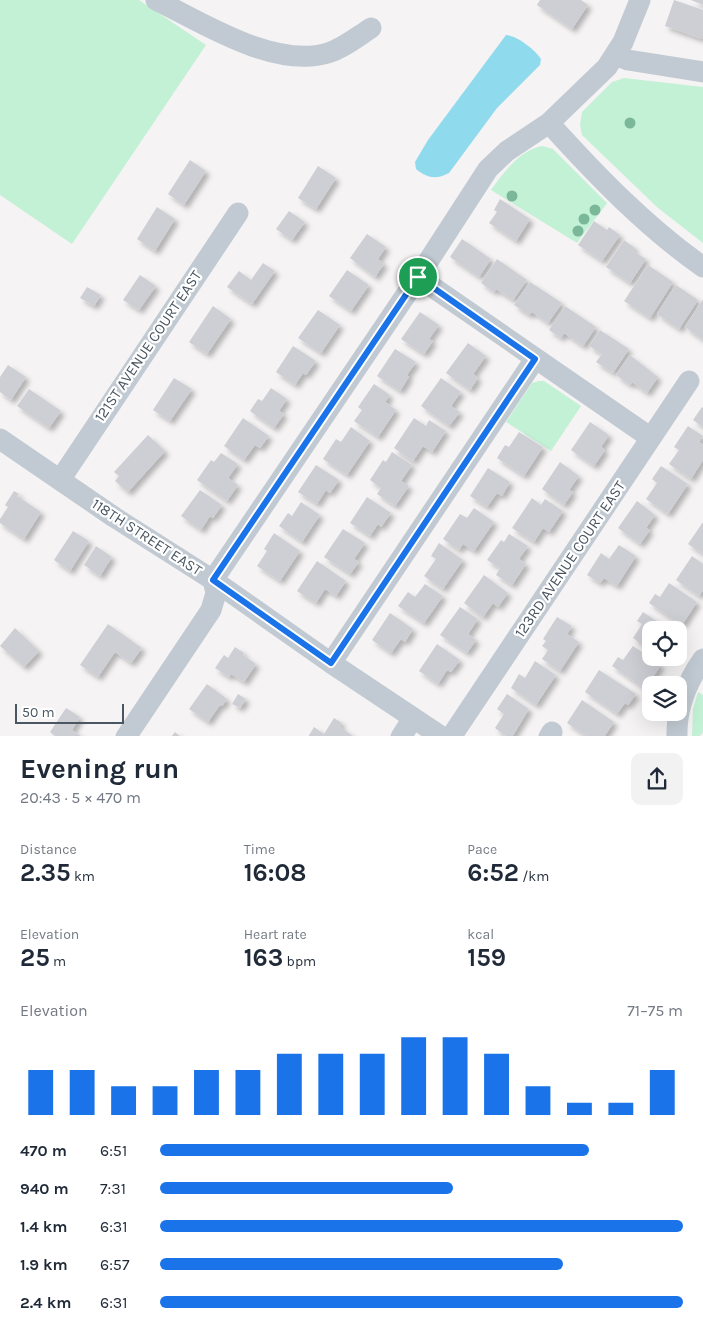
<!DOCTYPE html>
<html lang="en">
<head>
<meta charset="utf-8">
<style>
  body { margin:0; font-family:Karla,sans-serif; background:#f2f2f3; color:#1f2937; height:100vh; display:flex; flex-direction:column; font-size:19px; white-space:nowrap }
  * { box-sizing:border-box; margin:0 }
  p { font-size:16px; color:#747a83 }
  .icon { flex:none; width:28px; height:28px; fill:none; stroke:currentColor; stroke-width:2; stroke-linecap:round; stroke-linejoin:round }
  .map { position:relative; height:736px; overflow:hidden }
  .side { display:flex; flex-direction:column; background:#fff; flex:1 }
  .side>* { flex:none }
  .tools { position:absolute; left:642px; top:621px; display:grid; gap:10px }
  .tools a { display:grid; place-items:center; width:45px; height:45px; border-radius:10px; background:#fff; box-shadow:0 5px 20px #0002; font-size:25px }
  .scale { position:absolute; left:15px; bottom:12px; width:109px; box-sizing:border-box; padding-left:5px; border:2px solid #4a5661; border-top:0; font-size:14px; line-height:18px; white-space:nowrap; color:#4a5661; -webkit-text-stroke:4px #fff; paint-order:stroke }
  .pin { position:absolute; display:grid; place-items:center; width:42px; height:42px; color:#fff; margin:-21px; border:2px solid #fff; border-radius:50%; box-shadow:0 1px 5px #0007 }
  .round { display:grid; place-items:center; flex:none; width:52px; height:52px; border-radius:10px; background:#f2f2f3 }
  .headline { display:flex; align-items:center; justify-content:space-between; height:85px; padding:0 20px }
  h1 { font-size:28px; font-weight:700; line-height:38px }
  .figures { display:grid; grid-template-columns:repeat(3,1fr); gap:8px; height:85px; padding:5px 20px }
  .figures div { display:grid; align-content:center }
  .figures b { font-size:25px; font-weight:700 }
  .figures small { font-size:14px; font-weight:400 }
  .figures p { font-size:14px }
  .chart { height:140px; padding:10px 20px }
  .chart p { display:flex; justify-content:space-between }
  .chart svg { width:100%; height:90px; margin-top:5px; stroke:#1a73e8; stroke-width:6 }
  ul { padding:0 20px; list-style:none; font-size:16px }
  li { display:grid; grid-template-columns:80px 60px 1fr; align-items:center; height:38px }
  li i { height:12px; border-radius:6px; background:#1a73e8 }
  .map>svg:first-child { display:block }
  .green { fill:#c3f1d5 }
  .water { fill:#90daee }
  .building { fill:#cdcfd5; filter:url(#shadow) }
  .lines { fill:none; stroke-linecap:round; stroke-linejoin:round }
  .minor { stroke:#c1cad2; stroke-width:21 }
  .tree { fill:#7bb799 }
  .route-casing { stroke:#fff; stroke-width:10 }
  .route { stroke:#1a73e8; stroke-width:6 }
  .labels { text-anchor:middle; stroke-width:4.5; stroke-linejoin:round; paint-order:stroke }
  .street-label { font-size:15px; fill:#4a5661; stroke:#fff }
</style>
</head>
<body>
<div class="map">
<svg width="703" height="737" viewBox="0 0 703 737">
  <defs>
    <filter id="shadow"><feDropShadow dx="4" dy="4" stdDeviation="2.5" flood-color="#0004"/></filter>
  </defs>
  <rect width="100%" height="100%" fill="#f5f3f3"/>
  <path class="green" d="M0,0H139L206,45L72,244L0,195Z
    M624,78L703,87V243L658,208L582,135L580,125L582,112L612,82Z
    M542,146L553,149L607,203L577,243L491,190C503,173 520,150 542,146Z
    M539,381H544L581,406L551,451L506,422L532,383Z
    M698,692L703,695V732L700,736H692L693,709Z"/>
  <path class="water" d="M506,35C516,35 536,50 541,59L540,65L497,108L449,173C436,180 427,178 416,169L415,162L428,140Z"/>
  <path class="building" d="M540,0H581L588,5L572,29L537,5Z
    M674,0L703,10L702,39L665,26Z
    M691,0H703V5Z
    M190,160L206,171L184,205L168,194Z
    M318,166L336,178L316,209L298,198Z
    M500,199L530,219L516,241L489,223L497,212L494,210Z
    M157,207L175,219L155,251L137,239Z
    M289,211L305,222L292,240L276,229Z
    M594,221L607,230L609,227L620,235L602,261L578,245Z
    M367,234L386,247L378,259L384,264L375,277L350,258Z
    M462,239L491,259L479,277L450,257Z
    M624,240L635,248L633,251L646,259L630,283L606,267Z
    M497,259L527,280L513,300L496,289L494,292L481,283Z
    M263,263L275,271L252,304L227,287L239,271L251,280Z
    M648,265L673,282L650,318L624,301Z
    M347,270L369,285L351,311L329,296Z
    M140,275L156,286L139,310L123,300Z
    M530,282L562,303L548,323L532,312L529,315L514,305Z
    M676,285L698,300L679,329L657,314Z
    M87,287L101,295L94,306L80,298Z
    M703,299V340L685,327Z
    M213,306L231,319L207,354L189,342Z
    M565,306L596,327L583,346L564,333L561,338L549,330Z
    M318,310L340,325L321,353L298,338Z
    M420,312L439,325L429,339L433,341L424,354L401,339Z
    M600,330L629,349L613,373L596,362L602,354L589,346Z
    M468,343L486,356L473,374L478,378L470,390L446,373Z
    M293,346L316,361L306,375L303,373L295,385L276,372Z
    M395,349L416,362L407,375L409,377L400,391L377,376Z
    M630,355L658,377L647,393L632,382L630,385L616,375Z
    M8,365L26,377L11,400L0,392V377Z
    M174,378L192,389L170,421L153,410Z
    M441,378L461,392L451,406L460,412L449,426L421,406Z
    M374,384L390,395L385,402L396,410L378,437L354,421L362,410L358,407Z
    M271,388L287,399L279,411L284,414L274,428L250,411L258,399L262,401Z
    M29,389L61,411L49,428L17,406Z
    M702,407L703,408V427L693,420Z
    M243,418L269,436L260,448L255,445L244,460L224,446Z
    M414,418L426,426L429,420L446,431L432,452L423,446L413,461L394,448Z
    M590,422L609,435L601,447L605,450L594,466L571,450Z
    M688,426L703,436L699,442L703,445V460L691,479L669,464L679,450L674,447Z
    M351,427L370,441L347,475L323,459L336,439L341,442Z
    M519,432L543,447L524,476L497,458L505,445L509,447Z
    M148,435L165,451L128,492L115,481L119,476L114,472Z
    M392,452L412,465L401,481L409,486L395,506L377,494L381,488L370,480L383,460L386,462Z
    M221,453L238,464L228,478L238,485L227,501L197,480L211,460L214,462Z
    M560,462L579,476L569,490L573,492L564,505L542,489Z
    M316,465L339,480L330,493L326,490L317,504L298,492Z
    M661,466L688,484L668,514L646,499L657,483L652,479Z
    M488,468L510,482L502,496L497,493L487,507L470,496Z
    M200,490L222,505L213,518L210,516L201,530L181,516Z
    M14,491L19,494L17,496L41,512L24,539L0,523V519L8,507L5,505Z
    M367,497L391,513L381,527L378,524L370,536L350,523Z
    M532,498L541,505L545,499L563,511L549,532L543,528L534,542L512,528Z
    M637,501L655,515L646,528L650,530L640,544L618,528Z
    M301,502L320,515L302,542L279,526L288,513L292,516Z
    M474,508L494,522L474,551L463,544L459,550L443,539L460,514L467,518Z
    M703,522V554L688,544Z
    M343,529L365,543L354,559L359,562L350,574L324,557Z
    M73,531L89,541L70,571L54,560Z
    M274,533L300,551L280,581L257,566L267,551L264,549Z
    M509,534L528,546L519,559L526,564L512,585L496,575L500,568L487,560L501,540L504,542Z
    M439,543L463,560L443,589L424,576L436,559L431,556Z
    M619,545L636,556L617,586L604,578L600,583L587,575L601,553L609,559Z
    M96,546L112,557L100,576L84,565Z
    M692,556L703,564V590L699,596L676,580Z
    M317,561L346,581L336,596L325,589L316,603L297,591Z
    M484,575L508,593L498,607L493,603L483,617L464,603Z
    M669,583L697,602L682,625L649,603L655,594L660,597Z
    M425,584L443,596L424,623L398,606L408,592L415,597Z
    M460,607L478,619L468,634L476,640L467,653L440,635Z
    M643,612L670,630H651V651L633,638L642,624L637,621Z
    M390,613L413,629L405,642L401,639L391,653L372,640Z
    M557,617L572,626L567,634L579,642L560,671L542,659L548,650L542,646L546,641L543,639Z
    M108,624L142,648L131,663L115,652L98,677L80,665Z
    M15,628L39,651L24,667L0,646Z
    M437,644L460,660L451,672L447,670L438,684L419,671Z
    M633,646L661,665L645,689L612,666L618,657L623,660Z
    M235,647L244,653L243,655L256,664L244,682L231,674L229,677L215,668L224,655L228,658Z
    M535,661L556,675L536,705L511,688L519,674L525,678Z
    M599,670L636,694L628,705L625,703L617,714L585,692Z
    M207,684L227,699L222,706L220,705L208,722L189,709Z
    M238,694L246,699L240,708L232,704Z
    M507,694L529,709L512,737H507L495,728L504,714L497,709Z
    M582,700L614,722L604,737H588L567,723Z
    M66,708L80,717L72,730L82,737H56L50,732Z
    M334,718L342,723L339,726L354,737H308L314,727L324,734Z
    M175,732L181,737H171Z"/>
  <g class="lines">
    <path class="minor" d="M156,0C203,23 274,69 328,53C344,48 357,37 371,28
      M616,55L628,60L703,72
      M549,123C596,175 645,226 703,267
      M418,277L651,438
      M0,439L114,517L213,580L331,663L442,737
      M60,480L238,213
      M331,663L535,359
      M126,737L211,610L216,593L213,580L418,277L488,169L507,151L549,123L607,67L623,42L640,0
      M401,737L413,718
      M451,737L689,381
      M549,737L552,732
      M677,737C676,708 687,682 703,659"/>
  </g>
  <g class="tree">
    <circle cx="630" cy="123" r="5.5"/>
    <circle cx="512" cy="196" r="5.5"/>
    <circle cx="595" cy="210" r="5.5"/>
    <circle cx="584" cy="219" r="5.5"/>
    <circle cx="578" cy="231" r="5.5"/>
  </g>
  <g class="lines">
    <g class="route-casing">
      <path id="route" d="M418,277L535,359L331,663L213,580Z"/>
    </g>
    <use href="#route" class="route"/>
  </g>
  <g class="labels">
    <g class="street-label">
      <text transform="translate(148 346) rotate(-56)" y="5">121ST AVENUE COURT EAST</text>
      <text transform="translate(147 537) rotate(33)" y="5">118TH STREET EAST</text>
      <text transform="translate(570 559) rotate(-56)" y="5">123RD AVENUE COURT EAST</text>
    </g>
  </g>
</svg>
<div class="tools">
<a><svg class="icon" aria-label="locate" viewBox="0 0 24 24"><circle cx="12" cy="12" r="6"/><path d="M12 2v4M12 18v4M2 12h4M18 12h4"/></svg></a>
<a><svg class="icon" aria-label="layers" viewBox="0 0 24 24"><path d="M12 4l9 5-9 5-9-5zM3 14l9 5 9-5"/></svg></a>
</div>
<div class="scale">50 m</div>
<div class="pin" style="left:418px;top:277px;background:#1e9e55"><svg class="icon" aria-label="arrive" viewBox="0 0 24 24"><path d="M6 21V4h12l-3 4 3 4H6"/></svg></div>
</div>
<section class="side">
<div class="headline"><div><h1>Evening run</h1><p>20:43 · 5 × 470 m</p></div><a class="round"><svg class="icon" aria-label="share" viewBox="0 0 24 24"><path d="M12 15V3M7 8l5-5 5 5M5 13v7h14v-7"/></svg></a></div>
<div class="figures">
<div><p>Distance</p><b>2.35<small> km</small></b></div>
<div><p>Time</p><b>16:08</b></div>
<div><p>Pace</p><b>6:52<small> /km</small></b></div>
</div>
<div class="figures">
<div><p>Elevation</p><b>25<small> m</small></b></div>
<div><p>Heart rate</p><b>163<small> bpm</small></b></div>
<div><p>kcal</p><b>159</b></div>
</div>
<div class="chart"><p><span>Elevation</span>71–75 m</p>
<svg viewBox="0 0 160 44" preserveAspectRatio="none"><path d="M5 44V22M15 44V22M25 44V30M35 44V30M45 44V22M55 44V22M65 44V14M75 44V14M85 44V14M95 44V6M105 44V6M115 44V14M125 44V30M135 44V38M145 44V38M155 44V22"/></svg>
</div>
<ul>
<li><b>470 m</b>6:51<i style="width:82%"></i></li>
<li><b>940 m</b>7:31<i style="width:56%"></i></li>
<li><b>1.4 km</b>6:31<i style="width:100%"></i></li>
<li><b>1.9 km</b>6:57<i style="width:77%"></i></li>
<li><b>2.4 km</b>6:31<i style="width:100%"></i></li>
</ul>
</section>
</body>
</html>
